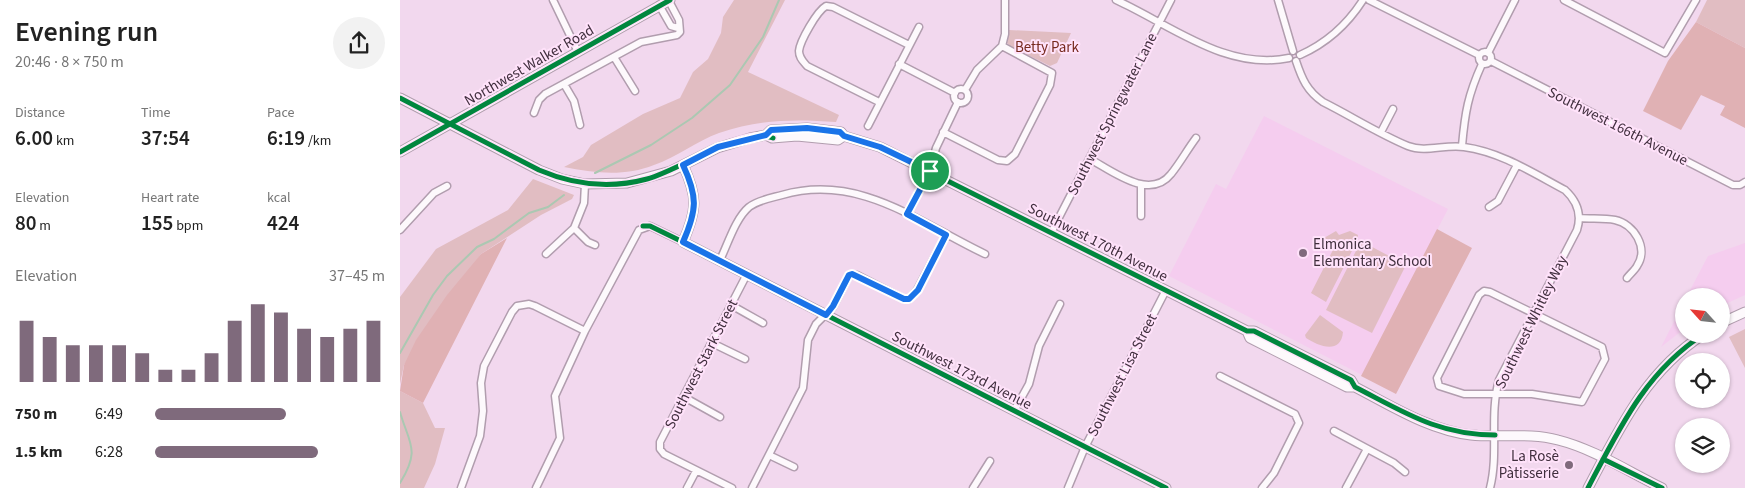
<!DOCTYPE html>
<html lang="en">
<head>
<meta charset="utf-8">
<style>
  body { margin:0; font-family:"Source Sans 3",sans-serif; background:#f2f2f2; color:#222; height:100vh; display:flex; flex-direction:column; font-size:19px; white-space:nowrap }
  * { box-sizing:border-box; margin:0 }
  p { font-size:16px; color:#767676 }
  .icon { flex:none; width:28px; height:28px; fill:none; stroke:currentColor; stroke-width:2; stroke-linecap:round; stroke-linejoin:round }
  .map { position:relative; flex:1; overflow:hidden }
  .side { display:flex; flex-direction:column; background:#fff; width:400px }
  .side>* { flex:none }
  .needle { width:32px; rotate:297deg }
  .buttons { position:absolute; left:1275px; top:288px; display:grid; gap:10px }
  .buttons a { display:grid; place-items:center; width:55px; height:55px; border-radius:50%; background:#fff; box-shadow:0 1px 4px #0004; font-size:25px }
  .pin { position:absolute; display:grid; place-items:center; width:42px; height:42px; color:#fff; margin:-21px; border:2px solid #fff; border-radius:50%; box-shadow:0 1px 5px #0007 }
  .round { display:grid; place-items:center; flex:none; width:52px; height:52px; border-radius:26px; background:#f2f2f2 }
  .summary { display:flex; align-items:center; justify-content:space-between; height:85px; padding:0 15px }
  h1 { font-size:28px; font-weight:600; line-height:38px }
  .figures { display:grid; grid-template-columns:repeat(3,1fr); gap:8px; height:85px; padding:5px 15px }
  .figures div { display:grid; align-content:center }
  .figures b { font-size:21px; font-weight:600 }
  .figures small { font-size:14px; font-weight:400 }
  .figures p { font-size:14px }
  .chart { height:140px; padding:10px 15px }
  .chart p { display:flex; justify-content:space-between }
  .chart svg { width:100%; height:90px; margin-top:5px; stroke:#7f6a7c; stroke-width:6 }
  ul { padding:0 15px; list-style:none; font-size:16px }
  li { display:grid; grid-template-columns:80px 60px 1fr; align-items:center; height:38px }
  li i { height:12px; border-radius:6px; background:#7f6a7c }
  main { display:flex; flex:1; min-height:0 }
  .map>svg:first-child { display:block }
  .built { fill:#f5cdef }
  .green { fill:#e1bdc2 }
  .forest { fill:#e0b1b4 }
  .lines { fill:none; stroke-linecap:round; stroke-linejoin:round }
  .stream { stroke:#abc8b2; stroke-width:2 }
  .street-casing { stroke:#b19dae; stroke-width:9 }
  .secondary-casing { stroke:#b19dae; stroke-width:11 }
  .street { stroke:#fdf9fc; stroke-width:6 }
  .secondary { stroke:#fdf9fc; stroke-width:9 }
  .cycleway-casing { stroke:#ffe2fa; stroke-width:8 }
  .cycleway { stroke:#00873e; stroke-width:5 }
  .route-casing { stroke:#fff; stroke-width:10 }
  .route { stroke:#1a73e8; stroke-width:6 }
  .poi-dot { fill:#7f6a7c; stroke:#ffe2fa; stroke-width:2 }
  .labels { text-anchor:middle; stroke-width:4; stroke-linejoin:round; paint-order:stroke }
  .park-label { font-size:15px; fill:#76291d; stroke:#ffe2fa }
  .street-label { font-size:15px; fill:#412f3e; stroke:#ffe2fa }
  .poi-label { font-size:15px; fill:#412f3e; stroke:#ffe2fa; text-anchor:start }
</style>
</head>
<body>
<main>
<section class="side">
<div class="summary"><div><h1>Evening run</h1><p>20:46 · 8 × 750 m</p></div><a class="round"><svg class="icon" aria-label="share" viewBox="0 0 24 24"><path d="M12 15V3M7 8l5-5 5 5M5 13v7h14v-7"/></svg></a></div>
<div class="figures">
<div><p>Distance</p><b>6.00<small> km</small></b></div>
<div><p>Time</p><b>37:54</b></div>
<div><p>Pace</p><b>6:19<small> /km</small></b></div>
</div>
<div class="figures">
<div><p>Elevation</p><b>80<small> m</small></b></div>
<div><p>Heart rate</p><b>155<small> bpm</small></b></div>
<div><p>kcal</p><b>424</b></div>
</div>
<div class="chart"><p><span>Elevation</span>37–45 m</p>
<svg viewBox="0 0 160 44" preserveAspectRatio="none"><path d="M5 44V14M15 44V22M25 44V26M35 44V26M45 44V26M55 44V30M65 44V38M75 44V38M85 44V30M95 44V14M105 44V6M115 44V10M125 44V18M135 44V22M145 44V18M155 44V14"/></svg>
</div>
<ul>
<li><b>750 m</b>6:49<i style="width:57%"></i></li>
<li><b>1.5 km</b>6:28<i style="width:71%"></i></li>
</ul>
</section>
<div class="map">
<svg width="1345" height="488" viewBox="0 0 1345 488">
  <rect width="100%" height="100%" fill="#f2d8ee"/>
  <path class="built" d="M864,116L1048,209L962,375L769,276L816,184L826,189Z
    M1345,243V295L1321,306V296H1287L1308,256Z
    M1284,302V329L1261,347Z"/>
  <path class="green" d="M334,0H385L348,72L439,115L436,122C396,119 358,119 319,133C297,141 277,157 254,165C224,177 194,173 164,167L183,157L191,145L243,114L280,98L293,72L308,59L321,33L323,17Z
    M1307,0H1345V48L1296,22Z
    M609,30L671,33L657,63L650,66L610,46L607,43Z
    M133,179L174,195L172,199L141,215L81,254L4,365L0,384V297L36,249L108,210Z
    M936,231L939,235L950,231L958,235L957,241L926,302L911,293L936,244L924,238Z
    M961,241L1006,265L972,333L926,310Z
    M920,315L943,332C941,355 918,346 906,338L905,335Z
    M1345,329V368L1329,337Z
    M0,391L23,403L35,428H45L35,464L24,488H0Z"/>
  <path class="forest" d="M1296,22L1345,48V128L1320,115L1325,106L1301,95L1281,130L1243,111L1268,61Z
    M1037,229L1072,248L996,394L961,376Z
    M107,238L23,403L0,391L4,365L16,340L47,295L81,254Z"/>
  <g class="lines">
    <path class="stream" d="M195,173L251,145L292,118L330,85L363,37L379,0
      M0,353L33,295L47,276L77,247L94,239L129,213L148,207L164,195
      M0,412C9,444 21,449 0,483"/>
    <g class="street-casing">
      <path id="street" d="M153,0L178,52
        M716,0C771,25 826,71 889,58
        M878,0L893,51
        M969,0L1079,55
        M1164,0L1265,53L1296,0
        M259,5L271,26L278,28
        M1079 58a6 6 0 1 1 12 0a6 6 0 1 1-12 0Z
        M1088,53L1115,0
        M900,55C927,43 947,25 963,0
        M214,57L235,91
        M896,61C902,79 907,91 923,102C951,116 979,134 1008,146C1026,153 1045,144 1064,147C1101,152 1133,173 1165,190C1177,201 1182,214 1177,230L1099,380C1089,415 1099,453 1090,488
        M1091,61L1333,185H1340L1345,182
        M499,64L555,93
        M164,84L174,101L180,125
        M554 96a7 7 0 1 1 14 0a7 7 0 1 1-14 0Z
        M565,90L577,70L602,46L605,34V0
        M479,102L407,66C403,61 399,58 399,51C400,41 417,11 426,6L433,7L509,45
        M134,113L139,100L145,94L241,42L277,35L280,32L279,20L269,1
        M468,126L519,27
        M543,132L598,160L607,161L615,154L650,85L652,73L602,46
        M981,132L993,109
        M1062,146C1065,112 1068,95 1082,64
        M690,159C712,171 750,201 771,174C780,163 787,150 796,138
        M185,184L184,203L174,228L188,242L195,245
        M741,185V216
        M1089,207L1098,201L1117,165
        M507,214L530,171L536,148L558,102
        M1180,218C1191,219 1204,218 1215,220C1234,224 1249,248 1237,266C1235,270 1230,274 1227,278
        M0,230L34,193L47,186
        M651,233L771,0
        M146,254L174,228
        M320,260C328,244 335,219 349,207C358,200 371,198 382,195C459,173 518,222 585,254
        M1084,291L1090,292L1202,347L1205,359L1182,402L1132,394H1064L1039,386L1037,378L1079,295Z
        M331,305L363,323
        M185,331L239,230L250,226L283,242
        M312,343L345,359
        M820,376L895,414L899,423L874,473L862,488
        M284,397L320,417
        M614,411L629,384L639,346L660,304
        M934,431L994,463L1005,472
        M369,455L394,467
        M61,488L80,436L83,411L81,383L84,366L112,312L117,306L129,304L135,306L185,331L155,396L160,438L136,488
        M287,488L296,471
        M332,488L264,454L260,449V442L347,274
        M352,488L403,388L408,340L416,324L433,307L449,275H457L504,299H509L517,290L546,235
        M573,488L590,461
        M668,488L685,447L766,290
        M946,488L967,449"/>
    </g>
    <g class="secondary-casing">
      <path id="secondary" d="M0,98L139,170L162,179L185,184L227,183L271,171L317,148L350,138L366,135L372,138L397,136L438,140L444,136
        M366,135L371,130L407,128L441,132L444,136L480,147L847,331H854L951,380L955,387C992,406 1029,430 1071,435C1100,438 1129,432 1158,440C1194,449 1229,472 1262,488
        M0,152L270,0
        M283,165C298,197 297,210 283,242L766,488
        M1321,323L1345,312
        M847,331L850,338L947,387H955
        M1188,488C1219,429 1246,371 1304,334"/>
    </g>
    <use href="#street" class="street"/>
    <use href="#secondary" class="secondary"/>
    <g class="cycleway-casing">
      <path id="cycleway" d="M0,98L139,170C174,185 210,189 247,179C279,171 342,126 373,138
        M366,135L371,130L407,128L441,132L444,136L480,147L847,331H854L951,380L955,387C1004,412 1038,435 1095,435
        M0,152L270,0
        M243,226H250L285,243L766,488
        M1203,459L1262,488
        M1188,488C1219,429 1246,371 1304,334"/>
    </g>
    <use href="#cycleway" class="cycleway"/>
  </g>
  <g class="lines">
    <g class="route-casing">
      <path id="route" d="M407,128L440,132L444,136L480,147L530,171L507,214L546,235L518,290L509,299H504L452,274L449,275L433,306L426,315L283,242C297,210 298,197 283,165L318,147L366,135L371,130Z"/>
    </g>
    <use href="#route" class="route"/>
  </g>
  <g class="poi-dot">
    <circle cx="903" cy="253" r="5"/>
    <circle cx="1169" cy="465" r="5"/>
  </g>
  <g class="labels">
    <g class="park-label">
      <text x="647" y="52">Betty Park</text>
    </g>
    <g class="street-label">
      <text transform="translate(129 65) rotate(-30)" y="5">Northwest Walker Road</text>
      <text transform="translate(712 114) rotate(-63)" y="5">Southwest Springwater Lane</text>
      <text transform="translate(1218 126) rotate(27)" y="5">Southwest 166th Avenue</text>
      <text transform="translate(698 242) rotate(27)" y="5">Southwest 170th Avenue</text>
      <text transform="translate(1131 322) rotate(-64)" y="5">Southwest Whitley Way</text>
      <text transform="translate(301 364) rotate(-63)" y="5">Southwest Stark Street</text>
      <text transform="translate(562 370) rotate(27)" y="5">Southwest 173rd Avenue</text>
      <text transform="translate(722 375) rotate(-63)" y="5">Southwest Lisa Street</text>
    </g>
    <g class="poi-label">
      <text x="913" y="249">Elmonica<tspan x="913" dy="17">Elementary School</tspan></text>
      <text x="1159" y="461" text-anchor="end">La Rosè<tspan x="1159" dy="17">Pàtisserie</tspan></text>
    </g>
  </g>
</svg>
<div class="buttons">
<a><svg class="needle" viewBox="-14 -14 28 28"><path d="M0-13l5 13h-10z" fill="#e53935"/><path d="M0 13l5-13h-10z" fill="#767676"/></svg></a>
<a><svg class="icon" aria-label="locate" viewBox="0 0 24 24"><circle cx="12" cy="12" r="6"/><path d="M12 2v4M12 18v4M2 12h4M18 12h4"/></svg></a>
<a><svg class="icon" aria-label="layers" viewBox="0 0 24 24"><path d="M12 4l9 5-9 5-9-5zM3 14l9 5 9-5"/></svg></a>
</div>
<div class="pin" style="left:530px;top:171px;background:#1e9e55"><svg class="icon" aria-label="arrive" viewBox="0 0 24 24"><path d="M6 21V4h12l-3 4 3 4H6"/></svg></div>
</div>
</main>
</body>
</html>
